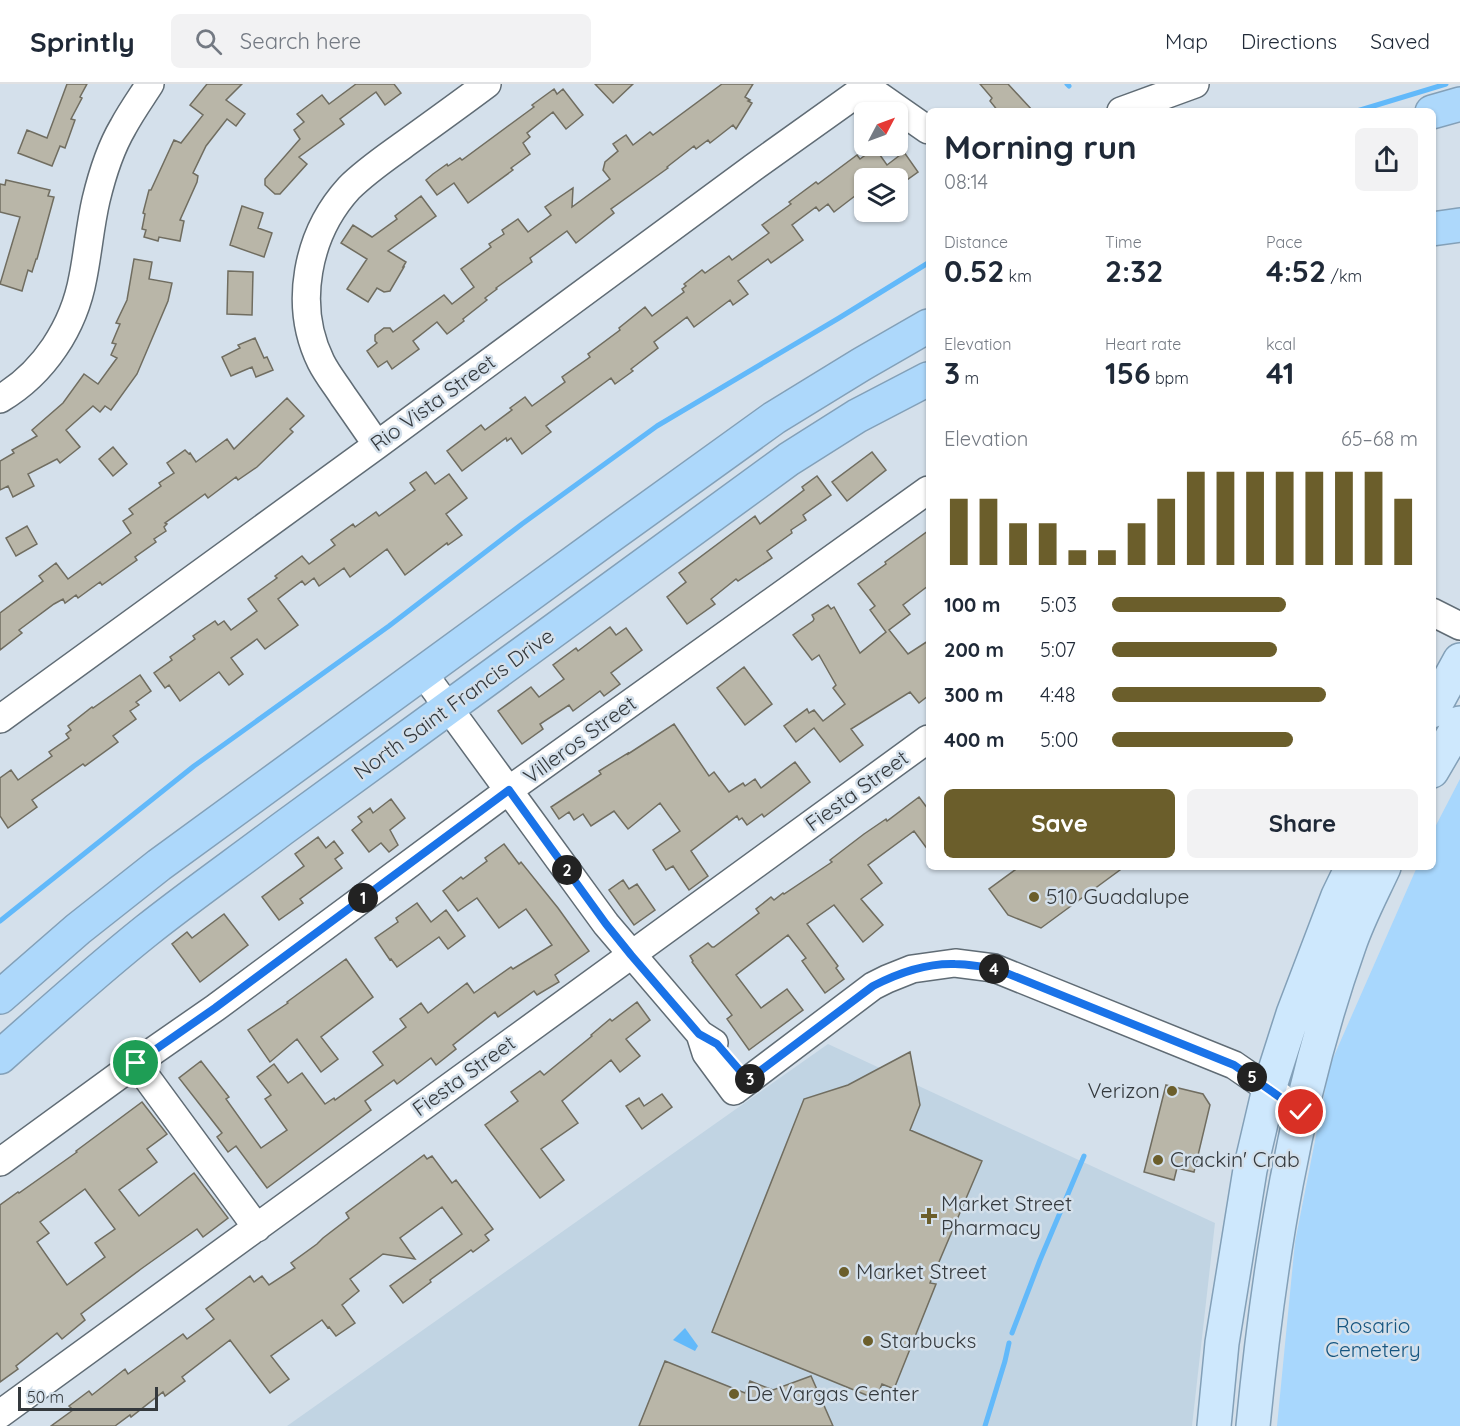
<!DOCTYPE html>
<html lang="en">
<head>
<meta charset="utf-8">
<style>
  body { margin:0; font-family:Quicksand,sans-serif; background:#f2f2f3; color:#1f2937; height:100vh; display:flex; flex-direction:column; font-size:22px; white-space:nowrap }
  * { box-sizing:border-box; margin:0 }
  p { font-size:20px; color:#747a83 }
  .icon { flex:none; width:33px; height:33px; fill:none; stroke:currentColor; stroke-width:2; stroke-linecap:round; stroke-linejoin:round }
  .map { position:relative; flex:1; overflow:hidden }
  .panel { position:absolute; left:926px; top:24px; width:510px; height:762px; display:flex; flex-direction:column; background:#fff; border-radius:9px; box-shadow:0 2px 4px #0004 }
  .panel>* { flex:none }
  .needle { width:39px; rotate:49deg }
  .fabs { position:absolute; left:854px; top:18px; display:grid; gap:12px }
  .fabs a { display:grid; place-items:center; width:54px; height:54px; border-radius:9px; background:#fff; box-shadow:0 2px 4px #0004; font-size:30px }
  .scale { position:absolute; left:18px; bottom:15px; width:140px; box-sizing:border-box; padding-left:6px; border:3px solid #34393d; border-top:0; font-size:16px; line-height:21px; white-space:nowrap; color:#34393d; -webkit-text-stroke:4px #d4e0eb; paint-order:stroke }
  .pin { position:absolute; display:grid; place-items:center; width:51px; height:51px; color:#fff; margin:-26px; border:3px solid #fff; border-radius:50%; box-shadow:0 2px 6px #0007 }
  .km { position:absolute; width:30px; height:30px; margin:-15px; border-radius:50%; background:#222; color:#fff; font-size:16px; line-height:30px; text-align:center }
  .round { display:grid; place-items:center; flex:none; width:63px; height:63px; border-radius:9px; background:#f2f2f3 }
  .overview { display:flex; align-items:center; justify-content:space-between; height:102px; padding:0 18px }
  h1 { font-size:33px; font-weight:700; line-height:45px }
  .stats { display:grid; grid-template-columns:repeat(3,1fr); gap:9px; height:102px; padding:6px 18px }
  .stats div { display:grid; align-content:center }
  .stats b { font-size:30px; font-weight:700 }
  .stats small { font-size:16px; font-weight:400 }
  .stats p { font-size:16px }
  .chart { height:168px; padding:12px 18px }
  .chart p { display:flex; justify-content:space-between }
  .chart svg { width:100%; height:108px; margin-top:6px; stroke:#6b5e2b; stroke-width:6 }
  .primary-button { display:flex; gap:12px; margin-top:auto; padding:12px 18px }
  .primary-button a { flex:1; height:69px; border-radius:9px; background:#6b5e2b; color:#fff; font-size:24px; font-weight:700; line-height:69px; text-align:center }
  .primary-button a+a { background:#f2f2f3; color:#1f2937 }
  ul { padding:0 18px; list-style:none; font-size:20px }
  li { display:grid; grid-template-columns:96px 72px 1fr; align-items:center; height:45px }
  li i { height:15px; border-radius:8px; background:#6b5e2b }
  header { display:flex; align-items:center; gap:36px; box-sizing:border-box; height:84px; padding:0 30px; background:#fff; border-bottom:2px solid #e0e1e3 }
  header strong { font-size:28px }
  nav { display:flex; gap:33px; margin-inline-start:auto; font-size:21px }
  .search { width:420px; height:54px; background:#f2f2f3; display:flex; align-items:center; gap:15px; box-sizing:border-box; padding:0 21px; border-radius:9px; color:#747a83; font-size:22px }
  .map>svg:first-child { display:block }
  .built { fill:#c1d4e3 }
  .green { fill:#a8d7fd }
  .water { fill:#62b9fa }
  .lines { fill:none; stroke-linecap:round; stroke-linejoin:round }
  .stream { stroke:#62b9fa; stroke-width:5 }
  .building { fill:#b9b6a8; stroke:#706d60; stroke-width:1.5; fill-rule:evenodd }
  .minor-casing { stroke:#606c75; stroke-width:30 }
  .major-casing { stroke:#83a0b8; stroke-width:36 }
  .highway-casing { stroke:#83a0b8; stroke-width:36 }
  .minor { stroke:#fff; stroke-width:27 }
  .major { stroke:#cee8fd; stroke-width:33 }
  .highway { stroke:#add8fb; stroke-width:33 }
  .route-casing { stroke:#fff; stroke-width:12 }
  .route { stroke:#1a73e8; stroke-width:8 }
  .poi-dot { fill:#6b5e2b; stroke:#d4e0eb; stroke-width:2 }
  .labels { text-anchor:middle; stroke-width:5; stroke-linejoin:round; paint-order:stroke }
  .street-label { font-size:21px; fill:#34393d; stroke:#d4e0eb }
  .poi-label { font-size:21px; fill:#34393d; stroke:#d4e0eb; text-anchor:start }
  .park-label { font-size:21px; fill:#165681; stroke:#d4e0eb }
</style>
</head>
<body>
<header>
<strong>Sprintly</strong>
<div class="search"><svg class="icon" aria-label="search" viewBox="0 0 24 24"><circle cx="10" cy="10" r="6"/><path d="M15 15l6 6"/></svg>Search here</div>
<nav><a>Map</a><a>Directions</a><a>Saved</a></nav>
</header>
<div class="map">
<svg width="1460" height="1342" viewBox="0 0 1460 1342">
  <rect width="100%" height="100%" fill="#d4e0eb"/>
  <path class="built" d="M828,960L1215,1139L1192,1342H287Z"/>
  <path class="green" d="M1460,695V1342H1277L1295,1158L1330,981L1417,783H1432L1433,747Z"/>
  <path class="water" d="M685,1244L698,1262L695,1267L673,1256Z"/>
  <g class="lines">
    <path class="stream" d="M1067,0L1069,2
      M1357,27L1446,0
      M0,837L194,682L389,542L522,440L657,342L839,234L928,179
      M1012,1249L1040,1176L1084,1072
      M985,1342L1005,1277L1009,1259"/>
  </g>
  <path class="building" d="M67,0H87L80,13L82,14L71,35L75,36L65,64L60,62L52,82L18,69L27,46L47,54Z
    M207,0H242L226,16L245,30L236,42L227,35L206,62L193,89L198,92L197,98L180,136L184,137L180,157L159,153L158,157L144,153L146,146L142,145L145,130L143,129L149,106H151L174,56L181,59L203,31L190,21Z
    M356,0H394L401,9L385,21L376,8L340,35L344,40L299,73L307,80L280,110H275L265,101V95L300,55L294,46L304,38L297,30L322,11L329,20Z
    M595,0H633L613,19Z
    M722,0H753L745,13L750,16L748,17L752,19L736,45L733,41L710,59L708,56L696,65L694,62L667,83L668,84L611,125L614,129L576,159L567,147L530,174L532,178L496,204L497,205L485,214L487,216L463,235L464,237L447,250L437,238L413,257L419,265L392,285L387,277L378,283L367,267L377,259L375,257V251L384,244H390L393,248L444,211L452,220L474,203L461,185L491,163L489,160L504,150L502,146L518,135L528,148L551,131L545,123L573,104L572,123L610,95L603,86L605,78L618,67L613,60L626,51L633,61L650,48L653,51Z
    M980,0H1008L1033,27H998L990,17L992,14Z
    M554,5L557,10L563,5L583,31L566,45L553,28L527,49L530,53L523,59L530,70L511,84L513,86L468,119L454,99L437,111L426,96L433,90L447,80L448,82L460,74L462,76L534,23L532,21Z
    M875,64L887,81L904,68L918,88L897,103V94H864V105L834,128L828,120L819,127L816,123L792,141L803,156L771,179L768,175L738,197L748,210L733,221L730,216L694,243L687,233L654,258L658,264L631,285L633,287L615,300L611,294L546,342L551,348L522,370L511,354L507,357L506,354L462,387L447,367L481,341L485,346L512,326L510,324L525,313L532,322L565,298L562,293L590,273L588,270L620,246L619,244L645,223L652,232L684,208L682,205L686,202L684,200L702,186L705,189L729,172L732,176L769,149L762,141L791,120L789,118L816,98L818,100L857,71L860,75Z
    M6,96L50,106L48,112L54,113L37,175H36L32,188L28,186L22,207L0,200L20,133L0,128V100L5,101Z
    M421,112L436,132L388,167L406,178L403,183H404L390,207L384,208L377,204L368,218L347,205L367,175L341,159L353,141L372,153L397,135L395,132Z
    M242,122L263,129L258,144L272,149L264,173L230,161Z
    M134,175L152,178L149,195L172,199L168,217L137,290L111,326L105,322L100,328L93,322L66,346L80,363L60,379L57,375L28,390L34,402L13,413L8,402L0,406V377L14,369L12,366L37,352L32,346L63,319L84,290L98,300L117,274L111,271L116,260L112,259L120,240L116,239L127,216Z
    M228,187L253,188L252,231L227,230Z
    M255,254L264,274L267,273L273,286L256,293L252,283L231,292L222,273L240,264L238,261Z
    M287,314L304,332L290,345L293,348L257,383L238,396L236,393L208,414L205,410L165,439L167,440L164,443L166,447L154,455L156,458L135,473L137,476L102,501L100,498L78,514L76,511L65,519L63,515L54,520L19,546L22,549L0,566V529L43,497L39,492L56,479L68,495L131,449L123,437L133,430L129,425L161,402L159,399L174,389L167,379L185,366L189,370L190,369L196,378L227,355L234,365Z
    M113,363L127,380L113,392L99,375Z
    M872,368L886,386L847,417L832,398Z
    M426,388L435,400L449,390L467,414L446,430L462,451L448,461L447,459L405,491L387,465L350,493L344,484L319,502L314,494L305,501L302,497L278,515L298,541L265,565L257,555L231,574L243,590L229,601L219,588L180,617L169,601L165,604L154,589L172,576L170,573L195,555L193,552L215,537L218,541L224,537L231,546L257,527L248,515L277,494L275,492L302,472L309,480L335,461L331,456L353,440L355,443L376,428L379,432L415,406L410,399Z
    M817,392L831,411L803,431L806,436L791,446L792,449L767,467L772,474L738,497L736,495L711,515L715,520L687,540L667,513L686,498L679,489L755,432L760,440L804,406L802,403Z
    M27,442L37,460L16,472L6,454Z
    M928,447V502L903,521L910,530L889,546L908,570L928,557V612L919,619L910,608L851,645L863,661L840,678L814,644L796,658L784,642L807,625L809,629L814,626L823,637L845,620L833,604L836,601L819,571L812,576L793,551L813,537L814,535L812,531L828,521L831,525L834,523L860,569L886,548L870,526L875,522L858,500L886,480L885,478Z
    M610,543L616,551L626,544L642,566L611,589L620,600L604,612L600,607L573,627L569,621L540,640L543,645L522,660L498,627L531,603L539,613L564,595L553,581L576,564L578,567Z
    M744,583L772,620L745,641L717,604Z
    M140,591L151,607L136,618L139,621L130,627L136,635L113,652L118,658L85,682L83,680L32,716L37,723L8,744L0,732V694L11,686L18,696L52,672L49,668L69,654L66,650L71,646L68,642L92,623L93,624Z
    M674,640L709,692L714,688L729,708L743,699L745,702L755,695L761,704L795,678L810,698L764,733L762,730L747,741L742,734L739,736L737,732L691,767L708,792L689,806L673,782L666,786L653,766L680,747L660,719L628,745L614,727L591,742L583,730L574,736L569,728L559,735L551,723L601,690L599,687L628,669V670Z
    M919,713L928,725V766L914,747L868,781L882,799L861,815L883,841L863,858L834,821L807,840L838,882L836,884L844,895L825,909L802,877L806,874L788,851L736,891L761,924L787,905L803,926L749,966L727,935L732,931L692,878L693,877L690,872L708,859L712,863H714L759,829L756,825L771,813L774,816L783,809L784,810L832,778L830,776L864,750L886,735L887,737Z
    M391,715L405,734L390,746L398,761L389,768L381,759L369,768L352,746L362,738L358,733L370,724L373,729Z
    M318,753L326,764L334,757L343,769L335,775L342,784L300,815L303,819L279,836L262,813L304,782L295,770Z
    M504,760L519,780L521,778L558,824L589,867L555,891L559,898L537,911L534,907L498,933L495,928L453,961L456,965L436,981L431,974L397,1000L394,996L365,1017L371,1026L267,1104L236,1062L228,1068L217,1053L222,1049L179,994L201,977L229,1013L226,1015L261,1064L287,1046L265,1015L271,1011L257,993L274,980L288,999L302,989L325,1020L334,1014L335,1016L383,981L373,968L406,943L400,935L421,919L428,929L467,899L474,909L511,883L513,885L552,861L526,825L499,844L477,814L458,827L443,807L461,793L463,795L487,777L485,774Z
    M1019,783H1124L1041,844L1008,831L989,805Z
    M623,796L629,805L637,800L655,826L634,841L609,806Z
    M417,819L431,838L446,826L465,852L448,865L439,853L397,883L391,875L390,876L375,854L398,838L396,834Z
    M224,830L248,861L200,898L172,860L187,848L192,854Z
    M346,875L373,913L321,953L338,975L321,988L297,955L270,978L248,946L288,919L287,918Z
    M637,918L650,936L626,955L640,972L620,988L611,976L562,1017L578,1039L541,1065L564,1096L540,1114L485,1041L518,1017L511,1008L540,987L544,991L592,952L591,951L610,935L612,937Z
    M910,968L920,1021L910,1046L982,1077L930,1199L936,1200L894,1305L882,1300L876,1315L712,1248L804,1015L848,1001Z
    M1166,1001L1203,1010L1210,1021L1194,1088L1177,1084L1174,1096L1144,1088Z
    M662,1010L672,1023L642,1045L626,1022L639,1014L644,1022Z
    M142,1018L167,1050L147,1065L157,1078L119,1106L139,1132L194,1089L228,1134L203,1153L197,1145L141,1185L81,1230L85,1236L62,1255L57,1249L16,1282L18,1285L0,1298V1121L18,1108L19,1109L77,1068L76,1067ZM85,1105L115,1145L95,1159L105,1173L67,1201L37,1158L49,1149L40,1138Z
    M424,1071L427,1075L432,1072L452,1099L456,1096L493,1145L485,1151L489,1156L473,1168L471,1166L430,1196L431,1198L403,1219L390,1202L462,1150L442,1123L400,1154L415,1175L383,1170L350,1195L359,1207L342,1221L355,1239L336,1252L329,1243L328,1244L322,1236L271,1272L289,1295L270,1309L230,1256L182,1293L185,1297L165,1312L163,1308L131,1333L130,1331L115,1342H51L73,1326L69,1322L89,1307L92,1311L125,1285L128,1290L183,1250L187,1255L214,1235L206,1225L250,1192L254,1198L262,1192L269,1201L295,1184L291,1179L317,1160L323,1154L349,1134L346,1129Z
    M665,1277L745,1309L750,1297L773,1306L811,1292L833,1342H639Z"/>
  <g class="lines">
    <g class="minor-casing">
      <path id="minor" d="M862,0L928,46
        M1121,27L1195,0
        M0,315C44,289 74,243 83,193C88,168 90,142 96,116C102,91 110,65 123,43C131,28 141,14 150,0
        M377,361C366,345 355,329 343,312C336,301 327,290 321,278C293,221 307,150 349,104C365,88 384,75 402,62C431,41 459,21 487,0
        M1432,528L1460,542
        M423,589L606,840L700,950L714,959
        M0,635L377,361L754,83L866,3
        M700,950L706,969L734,1007L873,902L887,895L912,885L955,879L994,884L1234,981L1301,1027
        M136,979L257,1144
        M0,1078L136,979L215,924L509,706L928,406
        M0,1330L928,655"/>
    </g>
    <g class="major-casing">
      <path id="major" d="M1432,627L1460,576
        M1432,687L1460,639
        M1214,1342L1222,1259L1250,1086L1269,1005L1293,930L1338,812L1352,783
        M1253,1342C1269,1179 1294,1017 1349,862C1358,835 1372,809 1384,783"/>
    </g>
    <g class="highway-casing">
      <path id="highway" d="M1432,28L1460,20
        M1432,145L1460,141
        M0,913L78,845L159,781L606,455L774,334L862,280L928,242
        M0,973C48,930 96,887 146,847C190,812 237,779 282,745L789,375L857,332L928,295"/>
    </g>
    <use href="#minor" class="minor"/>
    <use href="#major" class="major"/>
    <use href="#highway" class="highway"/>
  </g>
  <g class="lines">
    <g class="route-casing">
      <path id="route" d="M136,979L215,924L509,706L606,840L631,871L699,950L717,960L748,996L873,902C898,889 926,879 955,880C968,880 981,883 994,884L1234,981L1301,1028"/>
    </g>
    <use href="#route" class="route"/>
  </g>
  <g class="poi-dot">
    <circle cx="1034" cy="813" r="6"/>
    <circle cx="1172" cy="1007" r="6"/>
    <circle cx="1158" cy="1076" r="6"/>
    <path d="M926 1123h6v6h6v6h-6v6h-6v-6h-6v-6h6z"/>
    <circle cx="844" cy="1188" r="6"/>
    <circle cx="868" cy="1257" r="6"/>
    <circle cx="734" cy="1310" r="6"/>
  </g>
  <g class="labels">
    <g class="street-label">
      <text transform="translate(433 319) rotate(-36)" y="7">Rio Vista Street</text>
      <text transform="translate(454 620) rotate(-36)" y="7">North Saint Francis Drive</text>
      <text transform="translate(580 656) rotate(-36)" y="7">Villeros Street</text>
      <text transform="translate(857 707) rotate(-36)" y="7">Fiesta Street</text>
      <text transform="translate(464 992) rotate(-36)" y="7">Fiesta Street</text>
    </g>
    <g class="poi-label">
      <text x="1046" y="820">510 Guadalupe</text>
      <text x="1160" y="1014" text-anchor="end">Verizon</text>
      <text x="1170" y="1083">Crackin' Crab</text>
      <text x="941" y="1127">Market Street<tspan x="941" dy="24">Pharmacy</tspan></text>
      <text x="856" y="1195">Market Street</text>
      <text x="880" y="1264">Starbucks</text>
      <text x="746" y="1317">De Vargas Center</text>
    </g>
    <g class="park-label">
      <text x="1373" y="1249">Rosario<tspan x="1373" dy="24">Cemetery</tspan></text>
    </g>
  </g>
</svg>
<div class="fabs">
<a><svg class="needle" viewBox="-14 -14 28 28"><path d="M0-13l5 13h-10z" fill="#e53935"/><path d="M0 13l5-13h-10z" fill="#747a83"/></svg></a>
<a><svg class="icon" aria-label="layers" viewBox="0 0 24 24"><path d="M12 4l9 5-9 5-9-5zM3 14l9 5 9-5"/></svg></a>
</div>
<div class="scale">50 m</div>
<div class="pin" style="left:136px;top:979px;background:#1e9e55"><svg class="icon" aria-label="arrive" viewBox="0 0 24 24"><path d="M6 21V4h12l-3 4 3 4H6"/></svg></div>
<div class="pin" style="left:1301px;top:1028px;background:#d93025"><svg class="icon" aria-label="check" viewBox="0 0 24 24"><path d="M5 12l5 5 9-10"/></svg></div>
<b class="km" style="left:363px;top:814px">1</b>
<b class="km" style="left:567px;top:786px">2</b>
<b class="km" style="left:750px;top:995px">3</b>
<b class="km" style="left:994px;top:885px">4</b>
<b class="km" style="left:1252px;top:993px">5</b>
<section class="panel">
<div class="overview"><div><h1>Morning run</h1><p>08:14</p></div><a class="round"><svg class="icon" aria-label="share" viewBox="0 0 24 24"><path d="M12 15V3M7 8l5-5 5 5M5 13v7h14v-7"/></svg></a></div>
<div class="stats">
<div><p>Distance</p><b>0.52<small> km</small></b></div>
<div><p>Time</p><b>2:32</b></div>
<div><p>Pace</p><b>4:52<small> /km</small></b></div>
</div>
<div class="stats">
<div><p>Elevation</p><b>3<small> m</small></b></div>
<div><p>Heart rate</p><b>156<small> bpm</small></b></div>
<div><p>kcal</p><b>41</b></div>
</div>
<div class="chart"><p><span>Elevation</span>65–68 m</p>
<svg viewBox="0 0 160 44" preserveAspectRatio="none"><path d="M5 44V17M15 44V17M25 44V27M35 44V27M45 44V38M55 44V38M65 44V27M75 44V17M85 44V6M95 44V6M105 44V6M115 44V6M125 44V6M135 44V6M145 44V6M155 44V17"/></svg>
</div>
<ul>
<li><b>100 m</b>5:03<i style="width:57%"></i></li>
<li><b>200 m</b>5:07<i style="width:54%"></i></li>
<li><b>300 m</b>4:48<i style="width:70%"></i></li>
<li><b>400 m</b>5:00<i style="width:59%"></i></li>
</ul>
<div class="primary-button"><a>Save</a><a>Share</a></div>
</section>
</div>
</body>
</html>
